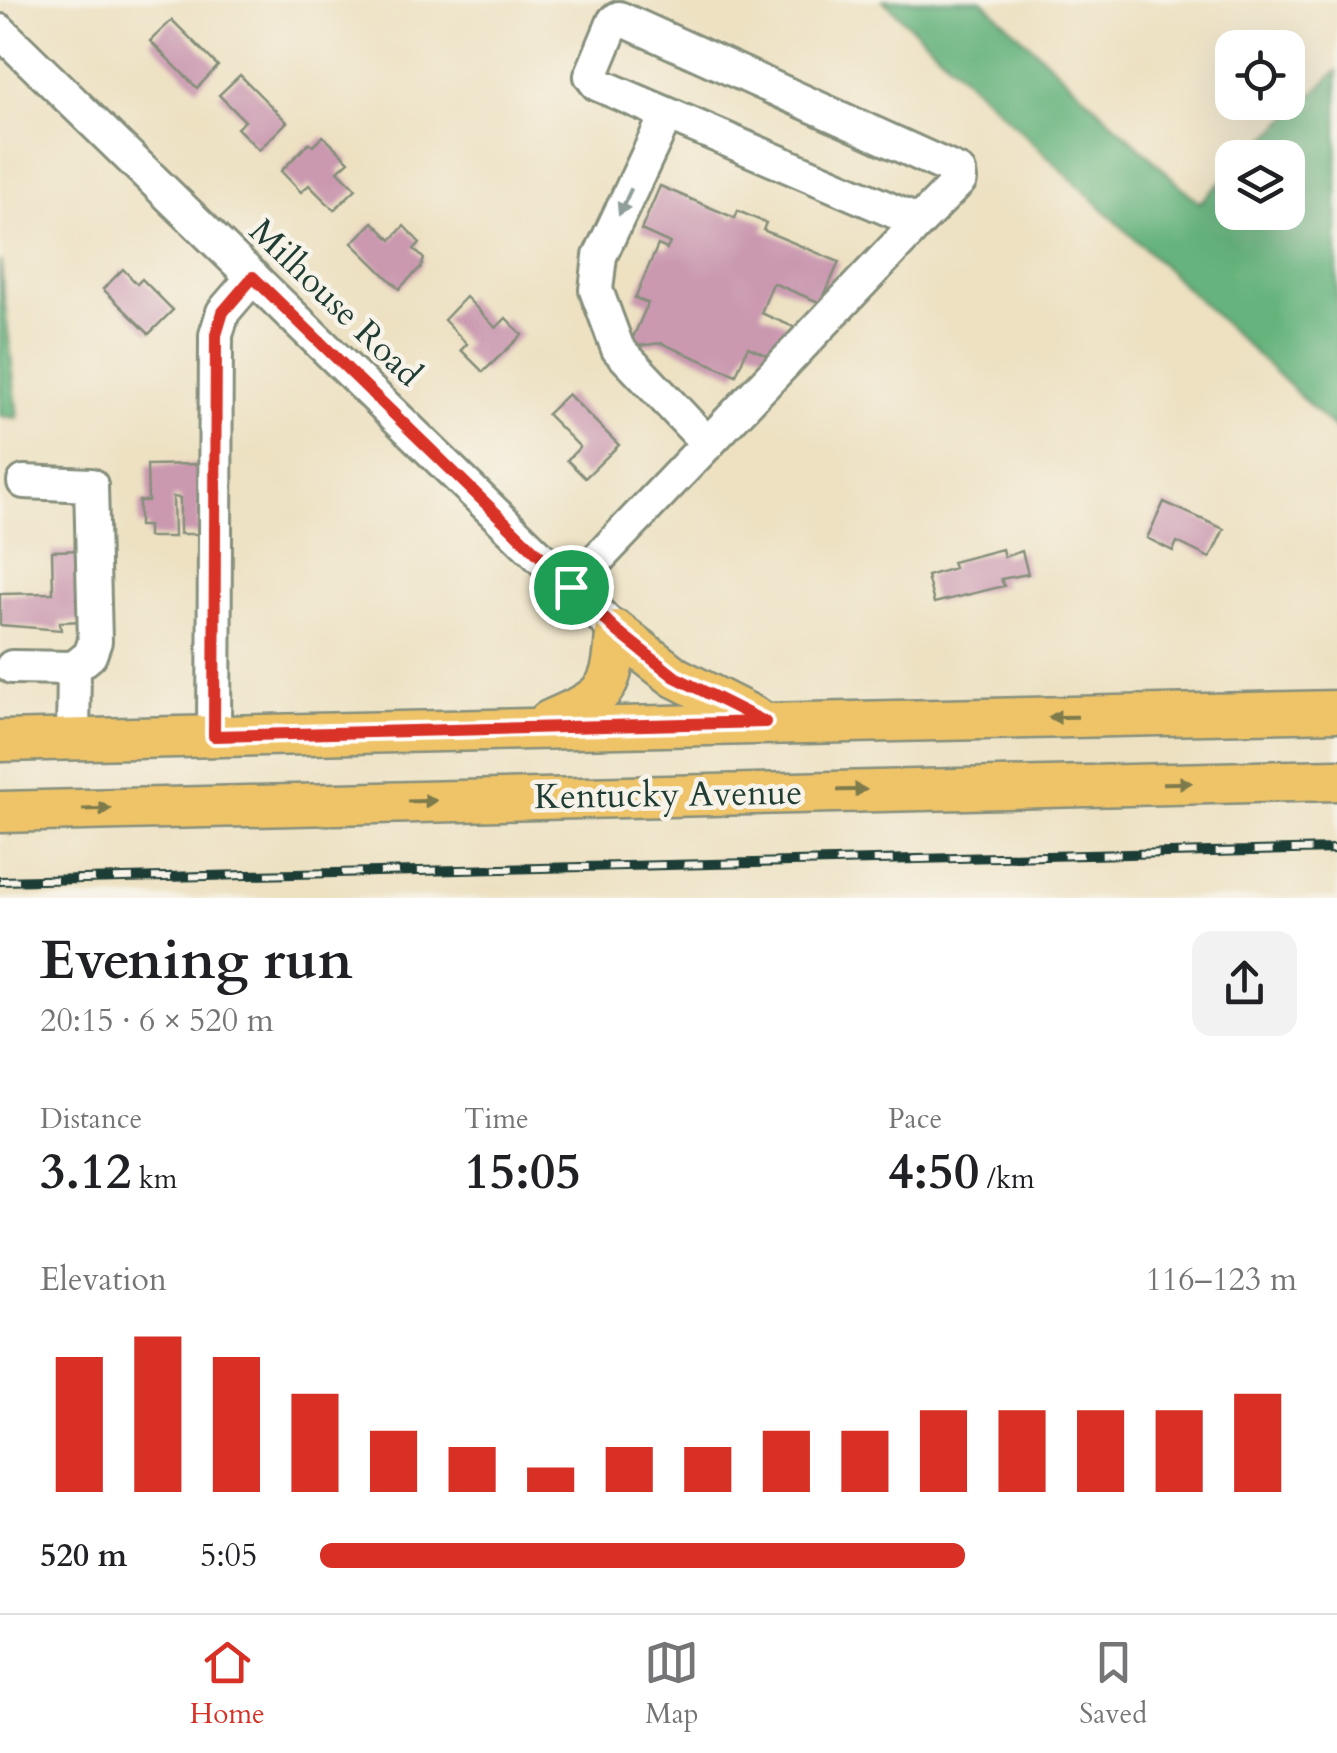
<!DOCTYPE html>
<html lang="en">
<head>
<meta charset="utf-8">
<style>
  body { margin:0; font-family:Cardo,serif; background:#f2f2f2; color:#202124; height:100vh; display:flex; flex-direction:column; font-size:38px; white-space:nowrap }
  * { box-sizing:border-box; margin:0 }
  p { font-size:32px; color:#757577 }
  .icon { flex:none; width:55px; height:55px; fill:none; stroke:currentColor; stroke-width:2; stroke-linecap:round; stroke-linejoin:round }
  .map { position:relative; height:898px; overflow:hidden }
  .drawer { display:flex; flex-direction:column; background:#fff; flex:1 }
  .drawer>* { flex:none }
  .buttons { position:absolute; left:1215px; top:30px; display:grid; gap:20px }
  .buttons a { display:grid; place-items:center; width:90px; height:90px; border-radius:20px; background:#fff; box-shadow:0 10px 40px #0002; font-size:50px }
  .pin { position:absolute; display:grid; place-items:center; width:85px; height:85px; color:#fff; margin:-42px; border:5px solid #fff; border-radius:50%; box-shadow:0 2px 10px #0007 }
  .round { display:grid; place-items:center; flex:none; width:105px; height:105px; border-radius:20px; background:#f2f2f2 }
  .head { display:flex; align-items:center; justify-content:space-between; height:170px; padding:0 40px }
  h1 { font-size:55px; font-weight:800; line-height:75px }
  .stats { display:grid; grid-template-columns:repeat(3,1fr); gap:15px; height:170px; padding:10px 40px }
  .stats div { display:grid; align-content:center }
  .stats b { font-size:50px; font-weight:800 }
  .stats small { font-size:28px; font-weight:400 }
  .stats p { font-size:28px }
  .chart { height:280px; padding:20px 40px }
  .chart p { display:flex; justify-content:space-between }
  .chart svg { width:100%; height:180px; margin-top:10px; stroke:#d93025; stroke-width:6 }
  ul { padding:0 40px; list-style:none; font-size:32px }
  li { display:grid; grid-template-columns:160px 120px 1fr; align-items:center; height:75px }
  li i { height:25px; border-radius:12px; background:#d93025 }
  .menu { display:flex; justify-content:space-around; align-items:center; height:140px; border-top:2px solid #e0e0e0; background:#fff; font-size:28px; color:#757577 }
  .menu a { display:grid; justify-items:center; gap:5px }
  .menu .on { color:#d93025 }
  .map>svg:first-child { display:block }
  .forest { fill:#66b37d; stroke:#427858; stroke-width:2.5 }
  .building { fill:#ca99b0 }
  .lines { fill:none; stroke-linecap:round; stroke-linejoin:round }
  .minor-casing { stroke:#868f7b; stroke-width:38 }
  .major-casing { stroke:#868f7b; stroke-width:45 }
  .minor { stroke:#fff; stroke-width:32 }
  .major { stroke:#efc469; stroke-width:40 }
  .rail-casing { stroke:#1f3d34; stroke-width:10 }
  .rail { stroke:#f7f3e8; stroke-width:6; stroke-dasharray:19; stroke-linecap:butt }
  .oneway { fill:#8f9e9a }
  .oneway2 { fill:#7d7a4c }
  .route-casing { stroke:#fff; stroke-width:20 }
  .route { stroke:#d93025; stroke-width:12 }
  .labels { text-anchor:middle; stroke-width:9; stroke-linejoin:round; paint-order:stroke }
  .street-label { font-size:35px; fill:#1f3d34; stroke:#f7f3e8 }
</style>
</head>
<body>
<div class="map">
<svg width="1337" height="898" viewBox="0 0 1337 898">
  <rect width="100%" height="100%" fill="#f7f3e8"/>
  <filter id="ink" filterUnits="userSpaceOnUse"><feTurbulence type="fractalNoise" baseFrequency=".01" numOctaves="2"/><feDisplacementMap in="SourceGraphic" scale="20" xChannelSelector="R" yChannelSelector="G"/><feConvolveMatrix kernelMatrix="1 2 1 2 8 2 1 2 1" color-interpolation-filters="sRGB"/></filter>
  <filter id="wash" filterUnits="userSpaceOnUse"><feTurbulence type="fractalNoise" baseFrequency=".0048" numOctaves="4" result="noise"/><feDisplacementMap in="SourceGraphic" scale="40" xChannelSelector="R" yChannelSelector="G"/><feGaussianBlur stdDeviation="2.25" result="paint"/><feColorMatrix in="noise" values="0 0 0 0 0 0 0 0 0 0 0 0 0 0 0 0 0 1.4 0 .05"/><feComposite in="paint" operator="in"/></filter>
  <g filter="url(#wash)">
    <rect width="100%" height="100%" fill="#ede1c2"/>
    <path class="forest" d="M883,0H982L1199,203L1232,172V212H1288V158L1247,157L1337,71V431Z
      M0,260L18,418L0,416Z"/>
    <g id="blocks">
      <path class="building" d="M172,20L218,66L197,88L150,41Z
        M240,75L287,122L259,150L237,128L245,121L219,95Z
        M323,136L349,161L338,171L356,189L334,210L309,185L301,192L281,171L309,143L313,146Z
        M660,186L735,218L738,211L766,223L763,230L839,262L821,303L773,283L761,313L796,328L782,362L748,347L736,375L661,343L629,347L648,303L635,298L658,245L667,249L670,243L641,230Z
        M373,222L391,240L404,226L420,243L414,249L424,259L421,267L399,289L352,243Z
        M123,269L137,284L142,279L173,310L149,334L103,289Z
        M466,297L496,328L506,318L522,335L483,372L461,350L467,344L444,320Z
        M568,394L619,445L585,478L567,460L580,447L547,414Z
        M199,464L200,534H180V498L173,497L174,537H148V526H139V501H148L147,465Z
        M1164,502L1224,529L1210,558L1177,542L1173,551L1147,538Z
        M1002,549L1004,557L1022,551L1028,574L1001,579L1004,586L934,603L927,576L954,568L952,562Z
        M83,550L85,621L60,622L61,630L0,625V594L53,593L52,551Z"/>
    </g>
  </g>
  <g filter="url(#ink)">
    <use href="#blocks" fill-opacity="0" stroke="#868f7b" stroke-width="2.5"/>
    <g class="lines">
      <g class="minor-casing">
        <path id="minor" d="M0,31L616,631
          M667,114L600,256L596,290L618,349L708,444
          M24,482L91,485L95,641L90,655L74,668L73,739
          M571,587L919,222L960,180L959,172L619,18L614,21L591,76L597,84L919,222
          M12,667L74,668
          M214,736L216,335L223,312L253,277"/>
      </g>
      <g class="major-casing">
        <path id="major" d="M616,631L675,677L756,718
          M549,721C604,697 613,693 616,631
          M0,741L1337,711
          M0,812L1337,780"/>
      </g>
      <use href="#minor" class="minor"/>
      <use href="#major" class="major"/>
      <g class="rail-casing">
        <path id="rail" d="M0,881L1337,849"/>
      </g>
      <use href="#rail" class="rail"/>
    </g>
    <defs><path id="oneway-solid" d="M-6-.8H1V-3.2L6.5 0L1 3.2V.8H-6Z" transform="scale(2.5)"/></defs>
    <use class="oneway" href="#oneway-solid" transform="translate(625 202) rotate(115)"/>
    <g class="oneway2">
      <use href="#oneway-solid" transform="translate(1063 717) rotate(179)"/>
      <use href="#oneway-solid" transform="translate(1177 783) rotate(-1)"/>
      <use href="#oneway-solid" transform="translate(852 790) rotate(-1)"/>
      <use href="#oneway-solid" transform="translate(422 801) rotate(-2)"/>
      <use href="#oneway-solid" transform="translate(97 809) rotate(-2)"/>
    </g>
  </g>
  <g class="lines" filter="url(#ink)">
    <g class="route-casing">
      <path id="route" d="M253,277L616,630L675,677L765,722L214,736L216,335L223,312Z"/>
    </g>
    <use href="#route" class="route"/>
  </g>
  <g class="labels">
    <g class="street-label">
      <text transform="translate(336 302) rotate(44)" y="12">Milhouse Road</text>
      <text transform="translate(668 794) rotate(-1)" y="12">Kentucky Avenue</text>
    </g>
  </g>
</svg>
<div class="buttons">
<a><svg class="icon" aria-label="locate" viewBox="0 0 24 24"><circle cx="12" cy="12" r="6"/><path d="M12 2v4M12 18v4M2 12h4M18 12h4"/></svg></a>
<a><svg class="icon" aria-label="layers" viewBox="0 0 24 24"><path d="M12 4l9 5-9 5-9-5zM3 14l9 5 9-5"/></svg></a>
</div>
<div class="pin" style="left:571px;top:587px;background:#1e9e55"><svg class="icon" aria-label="arrive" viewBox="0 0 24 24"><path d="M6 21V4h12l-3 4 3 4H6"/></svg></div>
</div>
<section class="drawer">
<div class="head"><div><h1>Evening run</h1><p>20:15 · 6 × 520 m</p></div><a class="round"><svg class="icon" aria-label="share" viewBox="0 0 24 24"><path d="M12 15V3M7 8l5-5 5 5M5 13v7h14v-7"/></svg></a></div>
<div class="stats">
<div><p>Distance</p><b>3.12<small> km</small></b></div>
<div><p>Time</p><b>15:05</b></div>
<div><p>Pace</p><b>4:50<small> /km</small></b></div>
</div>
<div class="chart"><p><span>Elevation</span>116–123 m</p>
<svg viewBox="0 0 160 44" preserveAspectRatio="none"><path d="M5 44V11M15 44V6M25 44V11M35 44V20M45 44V29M55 44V33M65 44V38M75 44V33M85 44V33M95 44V29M105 44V29M115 44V24M125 44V24M135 44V24M145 44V24M155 44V20"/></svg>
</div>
<ul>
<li><b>520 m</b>5:05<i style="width:66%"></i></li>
</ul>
</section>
<nav class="menu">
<a class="on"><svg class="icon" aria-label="home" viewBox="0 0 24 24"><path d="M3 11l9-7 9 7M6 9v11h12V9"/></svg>Home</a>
<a><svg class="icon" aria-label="map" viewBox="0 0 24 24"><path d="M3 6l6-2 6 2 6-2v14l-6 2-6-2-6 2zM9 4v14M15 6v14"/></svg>Map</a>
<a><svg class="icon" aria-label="saved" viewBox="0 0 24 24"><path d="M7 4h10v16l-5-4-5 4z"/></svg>Saved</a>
</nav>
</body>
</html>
